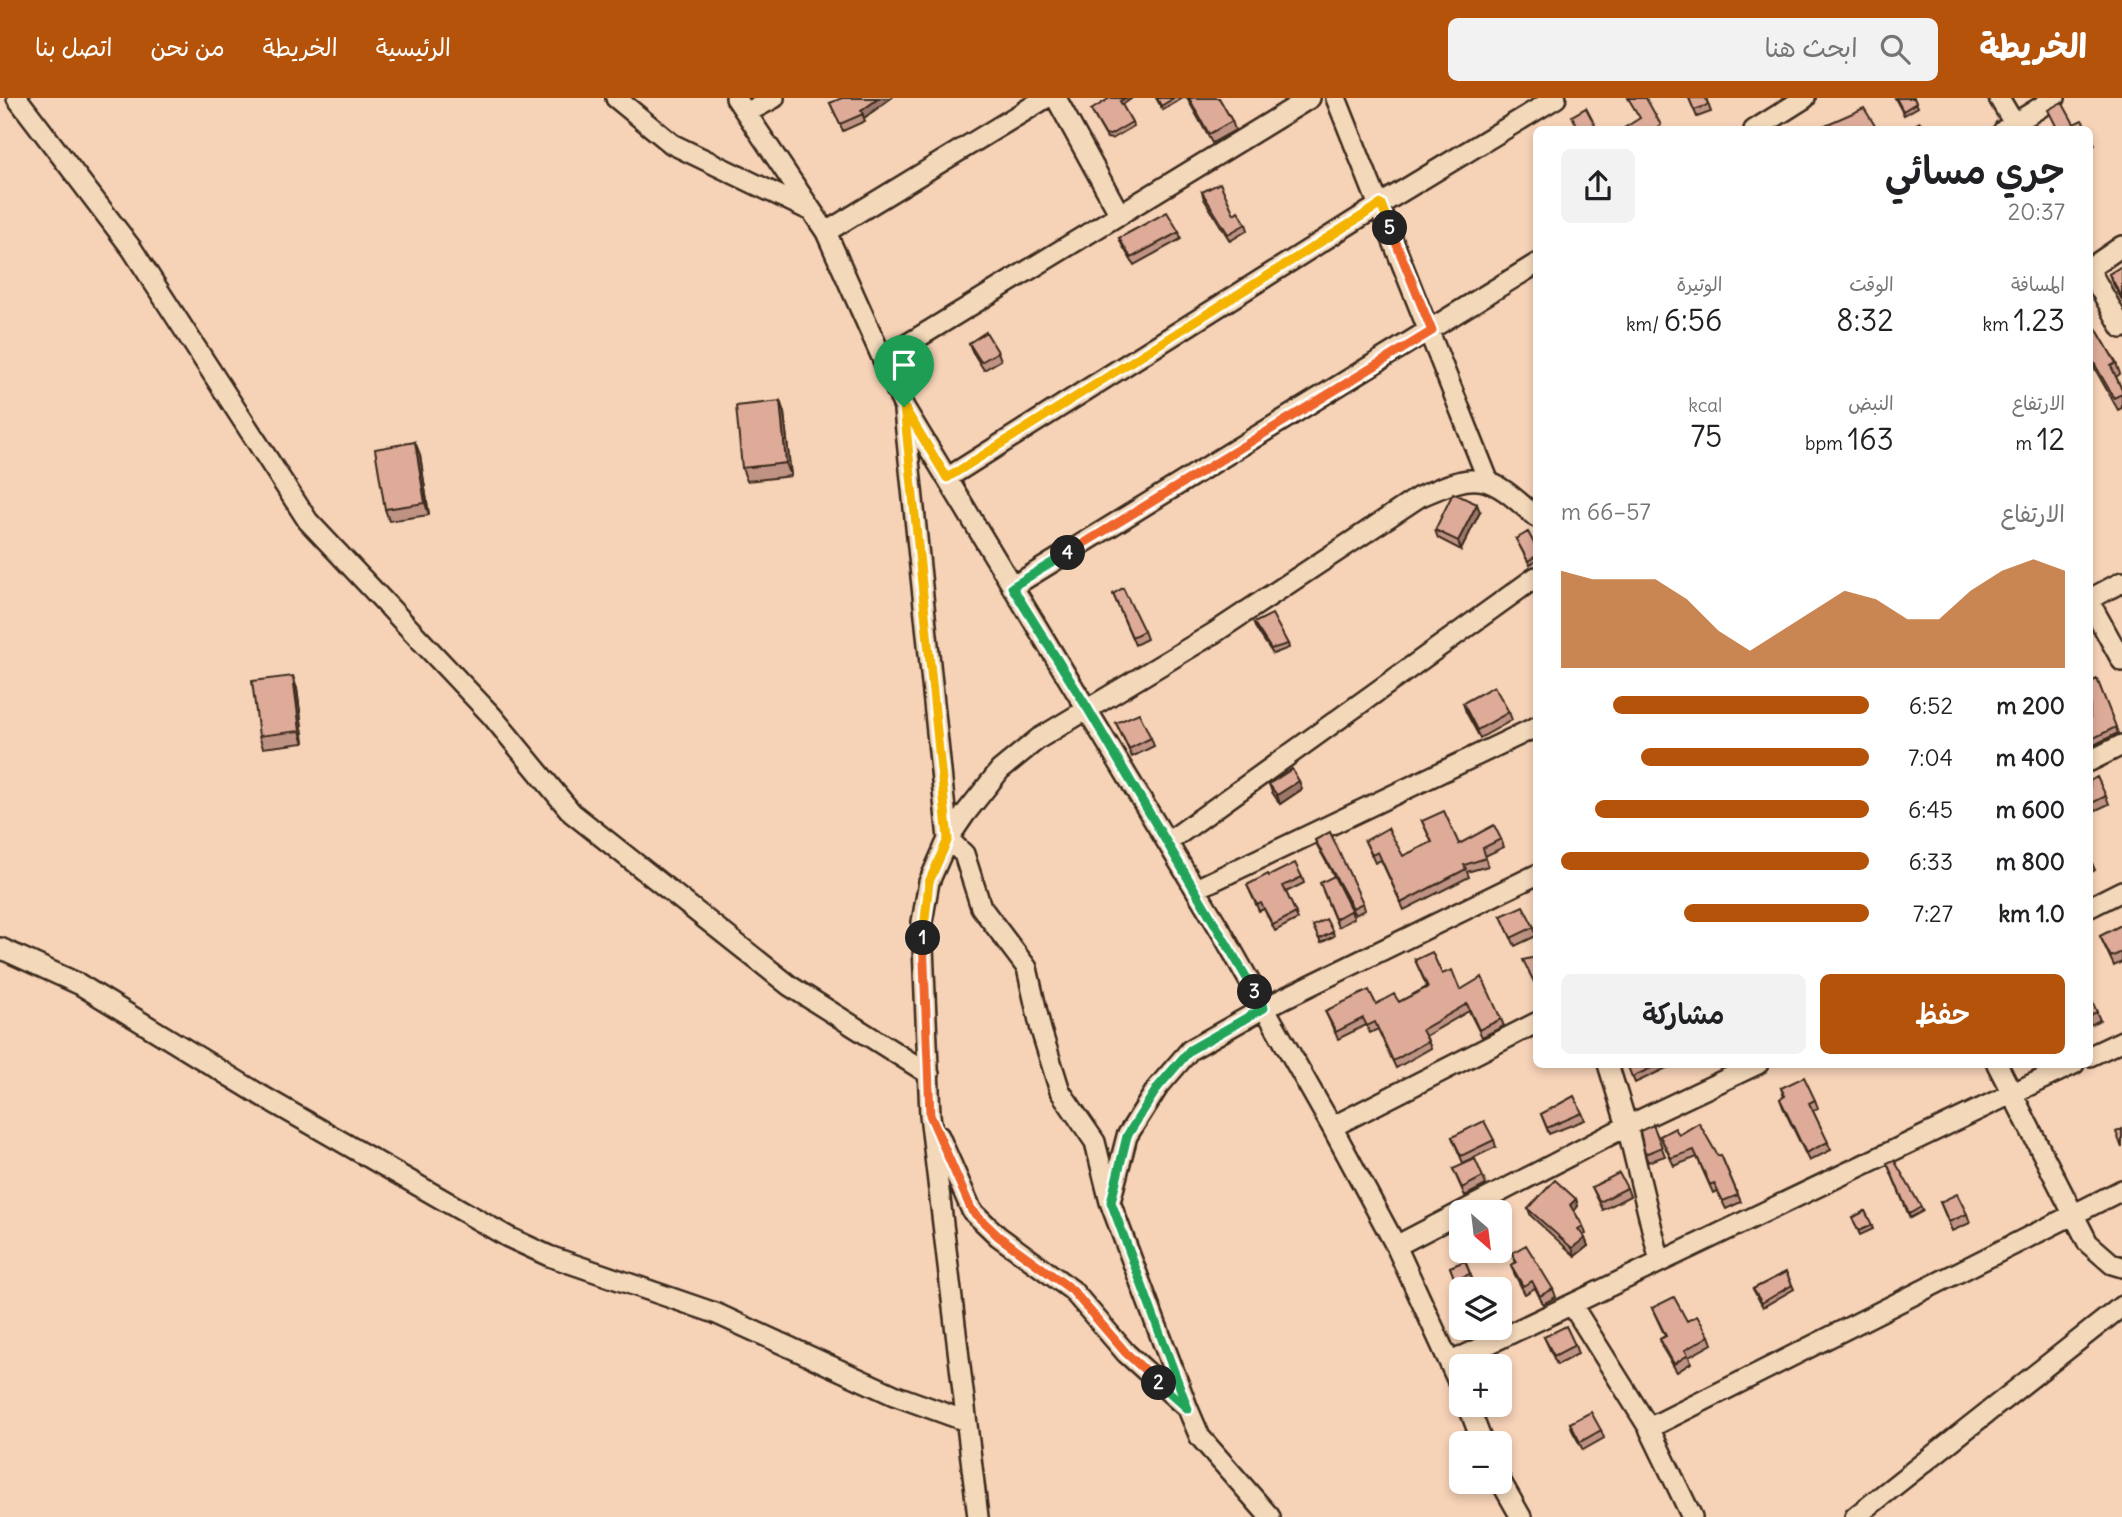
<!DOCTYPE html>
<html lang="ar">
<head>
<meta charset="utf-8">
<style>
  body { margin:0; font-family:Delius,"Playpen Sans Arabic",sans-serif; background:#f2f2f2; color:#202124; direction:rtl; height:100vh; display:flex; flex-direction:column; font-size:26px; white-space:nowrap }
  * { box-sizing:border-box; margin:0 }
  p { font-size:23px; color:#757577 }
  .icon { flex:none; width:38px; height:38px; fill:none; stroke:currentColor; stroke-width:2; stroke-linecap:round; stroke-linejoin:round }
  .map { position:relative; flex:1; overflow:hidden; direction:ltr }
  .side { position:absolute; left:1533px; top:28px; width:560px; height:942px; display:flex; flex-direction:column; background:#fff; border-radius:10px; box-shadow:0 4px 10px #0003; direction:rtl }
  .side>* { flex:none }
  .needle { width:46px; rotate:152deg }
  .buttons { position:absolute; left:1449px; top:1102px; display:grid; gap:14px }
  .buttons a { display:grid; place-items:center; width:63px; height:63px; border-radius:10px; background:#fff; box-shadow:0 4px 10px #0003; font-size:35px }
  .pin { position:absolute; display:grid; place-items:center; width:60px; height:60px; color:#fff; margin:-72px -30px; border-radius:50% 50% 50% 0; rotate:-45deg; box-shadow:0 0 7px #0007 }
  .pin .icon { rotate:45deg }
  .km { position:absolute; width:35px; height:35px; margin:-18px; border-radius:50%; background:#222; color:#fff; font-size:19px; line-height:35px; text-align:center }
  .round { display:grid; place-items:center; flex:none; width:74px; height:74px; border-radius:10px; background:#f2f2f2 }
  .overview { display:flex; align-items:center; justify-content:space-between; height:119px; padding:0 28px }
  h1 { font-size:38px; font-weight:600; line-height:52px }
  .metrics { display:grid; grid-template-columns:repeat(3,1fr); gap:10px; height:119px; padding:7px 28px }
  .metrics div { display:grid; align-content:center }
  .metrics b { font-size:30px; font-weight:600 }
  .metrics small { font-size:19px; font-weight:400 }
  .metrics p { font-size:19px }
  .chart { height:196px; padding:14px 28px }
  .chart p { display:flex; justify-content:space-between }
  .chart svg { width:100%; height:126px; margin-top:7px; fill:#b45309; opacity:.7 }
  .action { display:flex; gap:14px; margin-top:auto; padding:14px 28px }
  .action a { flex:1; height:80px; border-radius:10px; background:#b45309; color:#fff; font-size:28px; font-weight:600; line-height:80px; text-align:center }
  .action a+a { background:#f2f2f2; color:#202124 }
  ul { padding:0 28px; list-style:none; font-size:23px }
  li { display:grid; grid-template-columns:112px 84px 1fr; align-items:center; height:52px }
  li i { height:18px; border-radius:9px; background:#b45309 }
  header { display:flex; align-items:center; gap:42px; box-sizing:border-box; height:98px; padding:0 35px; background:#b45309; color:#fff }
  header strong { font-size:33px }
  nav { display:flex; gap:38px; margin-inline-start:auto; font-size:24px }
  .search { width:490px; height:63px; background:#f2f2f2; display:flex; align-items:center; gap:18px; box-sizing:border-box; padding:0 24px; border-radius:10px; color:#757577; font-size:26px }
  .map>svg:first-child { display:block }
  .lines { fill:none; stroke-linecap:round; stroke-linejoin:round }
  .street-casing { stroke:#3b2a1e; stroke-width:24 }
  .street { stroke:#f3d8ba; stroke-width:19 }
  .wall { fill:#bf9384; stroke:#3b2a1e; stroke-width:2 }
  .shaded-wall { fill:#9b786b; stroke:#3b2a1e; stroke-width:2 }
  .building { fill:#deab99; stroke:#3b2a1e; stroke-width:2 }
  .split-1-casing { stroke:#fff; stroke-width:14 }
  .split-2-casing { stroke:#fff; stroke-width:14 }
  .split-3-casing { stroke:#fff; stroke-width:14 }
  .split-4-casing { stroke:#fff; stroke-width:14 }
  .split-5-casing { stroke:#fff; stroke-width:14 }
  .split-6-casing { stroke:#fff; stroke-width:14 }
  .split-1 { stroke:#f5b400; stroke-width:9 }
  .split-2 { stroke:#f0652b; stroke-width:9 }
  .split-3 { stroke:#22a559; stroke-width:9 }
  .split-4 { stroke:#22a559; stroke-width:9 }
  .split-5 { stroke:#f0652b; stroke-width:9 }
  .split-6 { stroke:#f5b400; stroke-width:9 }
</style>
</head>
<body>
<header>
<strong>الخريطة</strong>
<div class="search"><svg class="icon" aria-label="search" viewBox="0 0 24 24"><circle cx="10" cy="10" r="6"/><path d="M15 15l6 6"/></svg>ابحث هنا</div>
<nav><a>الرئيسية</a><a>الخريطة</a><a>من نحن</a><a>اتصل بنا</a></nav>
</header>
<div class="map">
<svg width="2122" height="1419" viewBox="0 0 2122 1419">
  <rect width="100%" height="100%" fill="#f6d2b7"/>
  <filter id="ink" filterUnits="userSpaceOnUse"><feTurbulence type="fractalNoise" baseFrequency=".0143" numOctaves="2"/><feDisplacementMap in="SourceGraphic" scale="14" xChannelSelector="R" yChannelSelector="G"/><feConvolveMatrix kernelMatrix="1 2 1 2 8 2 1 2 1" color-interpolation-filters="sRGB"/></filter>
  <g filter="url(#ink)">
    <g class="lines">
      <g class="street-casing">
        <path id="street" d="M17,0L132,151L308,423L492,618L572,715L790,888L929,976
          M616,0L672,46L807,111
          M736,0L826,134L904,309L1222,835L1332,1029L1396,1148L1461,1290
          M1056,0L1120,117
          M1336,0L1488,382
          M1999,0L2018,32
          M746,15L774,0
          M1754,32L1805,0
          M2004,32L2055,0
          M826,134L1046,0
          M2090,170L2122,148
          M2090,173L2122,230
          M883,261L1310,0
          M904,313L948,741L964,756L981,809L1027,870L1041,932L1060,993L1095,1044L1110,1104L1188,1311
          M947,380L1381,106L1556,0
          M1012,489L1536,166
          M2090,501L2122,484
          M2090,505L2122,563
          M2090,663L2122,647
          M1168,744L1536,479
          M1196,791L1536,629
          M2090,809L2122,793
          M0,850L79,886L262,998L508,1139L549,1158L715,1215L894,1297L966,1323
          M2090,958L2122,943
          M1608,966L1627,1028L1660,1164
          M1997,966L2088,1145L2112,1166L2122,1169
          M1332,1029L1536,925
          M939,1038L972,1113L998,1138L1072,1192L1126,1255L1188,1311L1200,1339L1270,1419
          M1111,1100L1127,1038L1158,989L1190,952L1264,910L1536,777
          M1396,1148L1627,1028L1758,966
          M1572,1207L1649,1330
          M1451,1264L2074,966
          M1468,1307L1483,1346
          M1500,1382L1521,1419
          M978,1419L930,1017L922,824L929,784L948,741L965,716L1000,672L1038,641L1214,535L1419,399C1480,372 1487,375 1536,419
          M1692,1419L1649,1330L2122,1092
          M1855,1419L2122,1208"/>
      </g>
      <use href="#street" class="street"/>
    </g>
    <path class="wall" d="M891,0L864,20L865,23L843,33L830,5Z
      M1132,0L1122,7L1134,28L1112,41L1107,40L1091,12Z
      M1156,0H1183L1163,12Z
      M1187,0H1219L1232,23L1235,32L1212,45Z
      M1689,0H1706L1711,14L1697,19Z
      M1895,0H1914L1918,9L1904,17Z
      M2090,35L2095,47L2090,51Z
      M1202,94L1234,116L1246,126L1248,132L1230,143L1204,101Z
      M1179,134L1181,141L1134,167L1122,147L1119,140Z
      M2122,168V202L2112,184L2109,176Z
      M2090,220L2116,265L2120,276L2116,279L2122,292V310L2118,312L2090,262Z
      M969,245L998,254L1001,262L984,272L972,253Z
      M780,303L784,315L791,378L747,383L742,370Z
      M415,344L420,357L429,417L389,423L385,411Z
      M1480,414L1461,452L1438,440L1435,432Z
      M1516,441L1536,449V463L1530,467Z
      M1113,496L1144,533L1147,541L1135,547Z
      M1254,525L1288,546L1289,550L1273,556L1255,529Z
      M2097,581L2118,635L2090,649V585Z
      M297,591L304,645L263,650L259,638Z
      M1463,605L1509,614L1512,622L1480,640L1466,614Z
      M1116,625L1151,640L1154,648L1132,659Z
      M1299,683L1302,691L1280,706L1272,694L1269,686Z
      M2090,683L2106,698L2109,706L2092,714L2090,709Z
      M1422,723L1459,746L1501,741L1504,749L1485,758L1488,768L1467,774L1469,779L1404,812L1381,762L1375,765L1365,743L1403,758L1432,745Z
      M1315,742L1363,805L1365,812L1355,817L1337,783L1354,820L1338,829L1323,793L1334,778L1318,749Z
      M2090,761L2095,772L2090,775Z
      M1269,778L1302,779L1304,785L1286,794L1298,821L1275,833L1264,811L1259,813L1247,787Z
      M1501,818L1534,829L1536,838L1515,848Z
      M1313,828L1333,834L1334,838L1321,845Z
      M2122,830V864L2114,868L2100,838Z
      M1415,862L1442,876L1460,892L1501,921L1504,928L1482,939L1469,913L1426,938L1431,950L1396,970L1378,931L1370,935L1366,927L1338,941L1325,913L1376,906L1399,904L1427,889Z
      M2090,899L2100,922L2090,927Z
      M1627,966H1675L1635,985Z
      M1781,990L1815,1002L1818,1010L1813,1013L1831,1052L1809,1063L1783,1009L1780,1001L1784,999Z
      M1582,1015L1585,1022L1549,1036L1541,1016Z
      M1653,1027L1665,1058L1648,1064L1645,1056Z
      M1679,1037L1718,1058L1721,1057L1741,1104L1726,1111L1717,1093L1713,1095L1697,1059L1674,1068L1660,1038Z
      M1452,1039L1494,1042L1496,1049L1463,1065Z
      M1887,1065L1921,1109L1923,1113L1910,1120Z
      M1453,1071L1483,1079L1486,1087L1465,1098Z
      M1592,1089L1627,1090L1630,1098L1603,1112Z
      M1576,1101L1578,1108L1574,1113L1583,1128L1586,1136L1583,1137L1588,1148L1575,1158L1531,1118L1528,1111Z
      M1940,1104L1967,1116L1970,1125L1952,1133Z
      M1865,1113L1873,1131L1860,1137L1852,1120Z
      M1512,1155L1553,1191L1556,1199L1543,1206L1535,1190L1525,1196L1514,1175L1511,1167L1516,1165Z
      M1465,1163L1472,1180L1457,1187L1450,1169Z
      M1786,1174L1794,1191L1763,1209L1753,1191Z
      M1652,1210L1687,1223L1709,1238L1712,1246L1689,1259L1691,1265L1677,1274L1662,1249L1660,1241L1665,1238Z
      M1544,1239L1575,1247L1578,1256L1557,1267Z
      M1570,1325L1601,1332L1604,1340L1583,1352L1573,1334Z"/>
    <path class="shaded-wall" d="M879,0H891L864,20L861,13Z
      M1125,0H1132L1121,8L1120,3Z
      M780,303L784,315L791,378L786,365Z
      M415,344L420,357L429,417L425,405Z
      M1477,406L1480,414L1461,452L1458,443Z
      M293,578L297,591L304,645L300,633Z
      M1299,683L1302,691L1280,706L1277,697Z
      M1576,1101L1578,1108L1573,1114L1570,1107Z
      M1585,1140L1588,1148L1575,1158L1572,1150Z"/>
    <path class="building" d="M842,0H879L861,13L863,16L840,26L830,5Z
      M1110,0H1125L1120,3L1132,24L1110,37L1105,36L1091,12Z
      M1157,0H1174L1161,8Z
      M1189,0H1219L1232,23L1209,36Z
      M1628,0H1646L1661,27L1655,32H1621L1640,20Z
      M1689,0H1706L1708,7L1694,12Z
      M1896,0H1914L1916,5L1903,13Z
      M2062,4L2074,26L2082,22L2088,32H2058L2048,12Z
      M1586,10L1596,29L1592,32H1579L1572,18Z
      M1864,10L1877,31L1814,32Z
      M1920,24L1925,32H1905Z
      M1220,85L1234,116L1238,113L1246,126L1228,136L1202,94Z
      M1167,114L1179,134L1131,160L1119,140Z
      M2122,168V199L2109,176Z
      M2090,220L2116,265L2111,268L2122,292V296L2114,300L2090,258Z
      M986,234L998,254L981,264L969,245Z
      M780,303L786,365L742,370L736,308Z
      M415,344L425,405L385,411L375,351Z
      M1453,395L1477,406L1458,443L1435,432Z
      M1528,434L1536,449V458L1528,463L1516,441Z
      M1123,490L1144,533L1132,539L1113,496Z
      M1272,516L1288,546L1271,551L1254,525Z
      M293,578L300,633L259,638L252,583Z
      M2097,581L2116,629L2090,642V585Z
      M1494,588L1509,614L1477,632L1463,605Z
      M1139,615L1151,640L1129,651L1116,625Z
      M1292,671L1299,683L1277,697L1269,686Z
      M2097,679L2106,698L2090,706V683Z
      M1444,713L1459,746L1494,727L1501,741L1483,750L1486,760L1464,767L1466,771L1401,805L1378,754L1372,757L1365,743L1388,730L1403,758L1432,744L1422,723Z
      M1330,734L1363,805L1353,810L1315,742Z
      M2090,761L2093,768L2090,770Z
      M1295,765L1302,779L1283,788L1296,815L1273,827L1261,805L1257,807L1247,787L1268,776L1269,778Z
      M1334,778L1351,812L1335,821L1320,785Z
      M1523,808L1534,829L1511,840L1501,818Z
      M1326,821L1333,834L1319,841L1313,828Z
      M2121,827L2122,830V854L2111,859L2100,838Z
      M1432,854L1442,876L1452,872L1460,892L1482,879L1501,921L1479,932L1467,906L1422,932L1428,943L1393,963L1375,924L1367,928L1363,920L1336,934L1325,913L1369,892L1376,906L1394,896L1399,904L1428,889L1415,862Z
      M1536,859V886H1535L1523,862Z
      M2090,899L2097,914L2090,917Z
      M1627,966H1660L1632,979Z
      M1804,979L1815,1002L1809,1005L1828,1044L1806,1055L1780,1001L1785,998L1781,990Z
      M1574,998L1582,1015L1547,1030L1541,1016Z
      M1484,1023L1494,1042L1461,1058L1452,1039Z
      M1699,1025L1718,1058L1721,1057L1738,1097L1723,1103L1714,1085L1710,1087L1694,1052L1671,1060L1660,1038L1675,1030L1679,1037Z
      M1653,1027L1662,1049L1645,1056L1640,1033Z
      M2122,1031V1050L2116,1034Z
      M1475,1061L1483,1079L1462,1090L1453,1071Z
      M1894,1062L1921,1109L1909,1116L1887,1065Z
      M1619,1075L1627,1090L1600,1104L1592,1089Z
      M1555,1082L1576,1101L1570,1107L1583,1128L1578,1131L1585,1140L1572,1150L1528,1111Z
      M1957,1096L1967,1116L1949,1124L1940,1104Z
      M1865,1113L1872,1127L1859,1133L1852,1120Z
      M1526,1147L1553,1191L1540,1198L1532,1183L1523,1188L1511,1167L1517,1164L1512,1155Z
      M1465,1163L1470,1176L1455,1182L1450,1169Z
      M1786,1174L1792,1187L1762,1205L1753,1191Z
      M1674,1199L1687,1223L1697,1218L1709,1238L1685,1252L1688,1257L1674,1266L1660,1241L1666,1238L1652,1210Z
      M1566,1228L1575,1247L1554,1258L1544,1239Z
      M1591,1314L1601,1332L1580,1344L1570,1325Z"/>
  </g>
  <g class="lines" filter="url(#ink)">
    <g class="split-1-casing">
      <path id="split-1" d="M904,309L948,741L929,784L923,840"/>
    </g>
    <g class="split-2-casing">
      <path id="split-2" d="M923,840L930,1017L972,1113L998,1138L1072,1192L1126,1255L1159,1285"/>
    </g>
    <g class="split-3-casing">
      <path id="split-3" d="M1159,1285L1188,1311L1111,1104L1127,1038L1158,989L1190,952L1264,910L1255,894"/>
    </g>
    <g class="split-4-casing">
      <path id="split-4" d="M1068,455L1012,489L1088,611L1255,894"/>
    </g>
    <g class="split-5-casing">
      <path id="split-5" d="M1068,455L1432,233L1390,130"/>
    </g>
    <g class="split-6-casing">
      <path id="split-6" d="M904,309L947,380L1381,106L1390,130"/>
    </g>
    <use href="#split-1" class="split-1"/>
    <use href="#split-2" class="split-2"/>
    <use href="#split-3" class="split-3"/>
    <use href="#split-4" class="split-4"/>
    <use href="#split-5" class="split-5"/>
    <use href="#split-6" class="split-6"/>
  </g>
</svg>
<div class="buttons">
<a><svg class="needle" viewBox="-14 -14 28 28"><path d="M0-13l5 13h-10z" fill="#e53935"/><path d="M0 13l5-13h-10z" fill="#757577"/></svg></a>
<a><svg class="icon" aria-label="layers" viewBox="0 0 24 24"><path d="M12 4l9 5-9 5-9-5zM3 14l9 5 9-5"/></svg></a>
<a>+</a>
<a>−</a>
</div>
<div class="pin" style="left:904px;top:309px;background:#1e9e55"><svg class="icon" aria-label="arrive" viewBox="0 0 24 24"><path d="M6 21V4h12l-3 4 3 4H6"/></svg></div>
<b class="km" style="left:923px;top:840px">1</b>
<b class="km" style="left:1159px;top:1285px">2</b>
<b class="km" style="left:1255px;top:894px">3</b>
<b class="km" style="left:1068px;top:455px">4</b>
<b class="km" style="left:1390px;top:130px">5</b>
<section class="side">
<div class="overview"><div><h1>جري مسائي</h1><p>20:37</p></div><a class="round"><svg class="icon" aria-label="share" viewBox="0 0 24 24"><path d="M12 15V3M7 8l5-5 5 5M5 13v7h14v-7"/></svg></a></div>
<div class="metrics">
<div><p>المسافة</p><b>1.23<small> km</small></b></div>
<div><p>الوقت</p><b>8:32</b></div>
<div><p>الوتيرة</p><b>6:56<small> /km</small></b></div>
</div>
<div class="metrics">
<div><p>الارتفاع</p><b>12<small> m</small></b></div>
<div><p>النبض</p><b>163<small> bpm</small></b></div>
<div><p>kcal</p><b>75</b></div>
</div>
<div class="chart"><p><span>الارتفاع</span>57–66 m</p>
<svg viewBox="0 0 160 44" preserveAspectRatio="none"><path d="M0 44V10L10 13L20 13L30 13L40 20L50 31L60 38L70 31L80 24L90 17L100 20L110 27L120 27L130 17L140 10L150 6L160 10V44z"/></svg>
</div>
<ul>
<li><b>200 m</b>6:52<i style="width:83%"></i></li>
<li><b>400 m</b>7:04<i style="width:74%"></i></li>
<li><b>600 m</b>6:45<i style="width:89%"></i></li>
<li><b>800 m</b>6:33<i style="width:100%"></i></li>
<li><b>1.0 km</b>7:27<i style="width:60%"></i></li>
</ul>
<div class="action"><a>حفظ</a><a>مشاركة</a></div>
</section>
</div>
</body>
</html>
